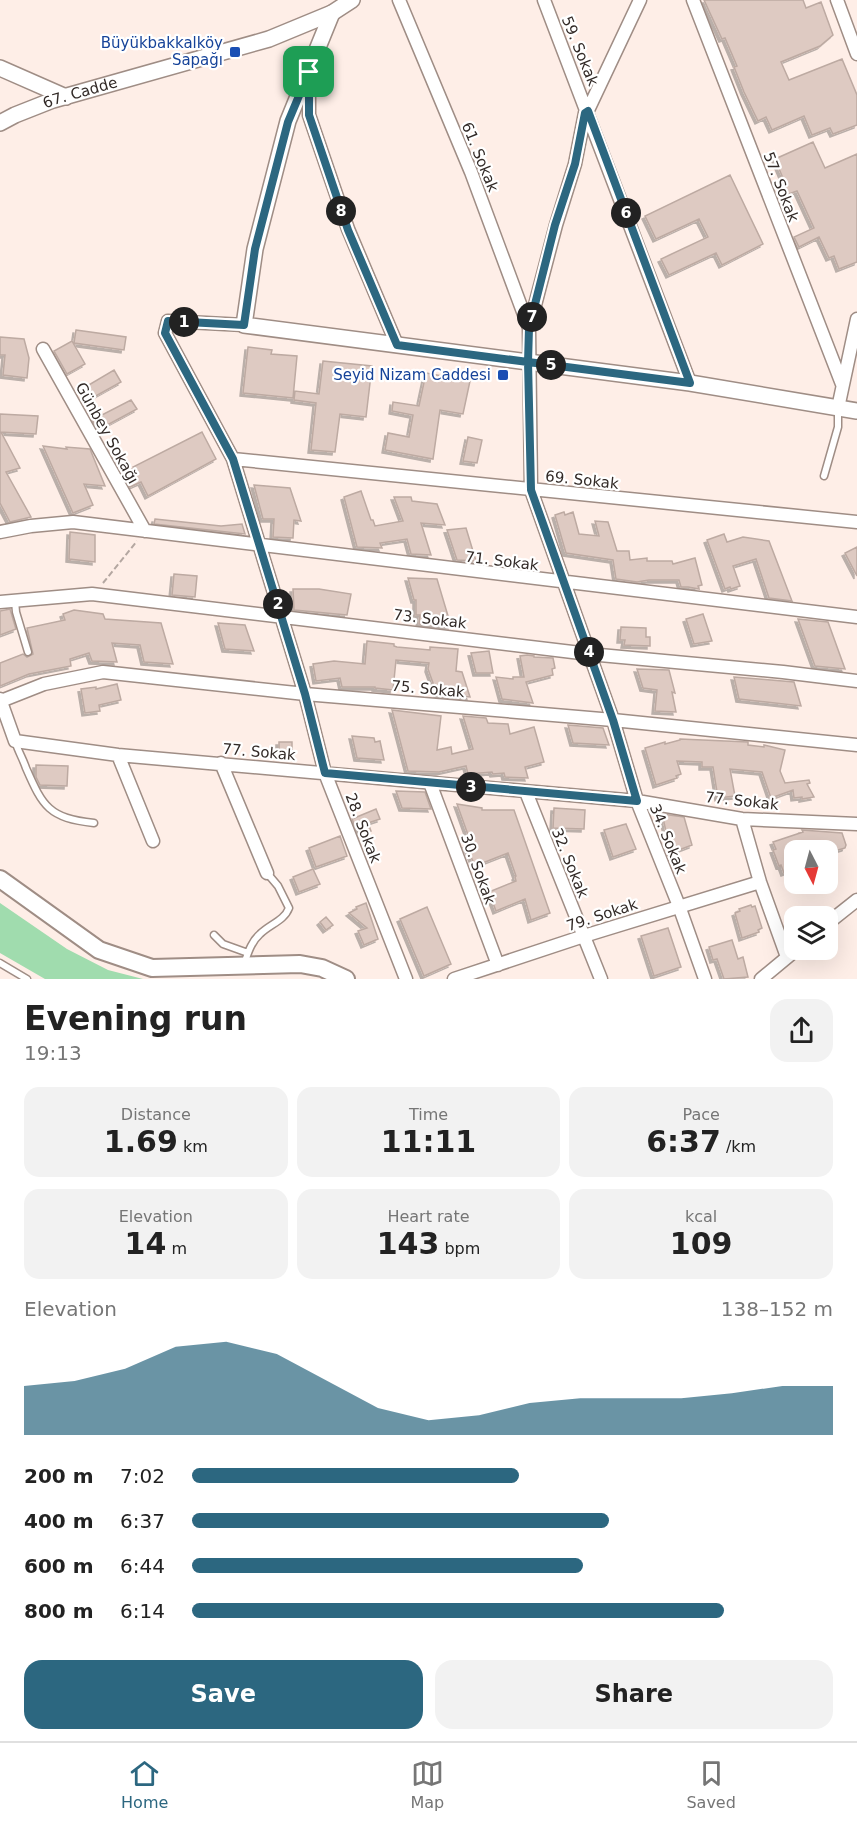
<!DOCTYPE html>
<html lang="en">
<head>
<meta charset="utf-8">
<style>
  body { margin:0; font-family:"DejaVu Sans",sans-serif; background:#f2f2f2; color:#222; height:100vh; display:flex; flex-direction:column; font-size:22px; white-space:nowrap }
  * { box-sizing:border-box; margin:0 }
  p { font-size:20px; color:#767676 }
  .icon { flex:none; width:33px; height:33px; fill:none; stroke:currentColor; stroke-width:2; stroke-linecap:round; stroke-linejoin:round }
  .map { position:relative; height:979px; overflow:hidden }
  .sheet { display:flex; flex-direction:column; background:#fff; flex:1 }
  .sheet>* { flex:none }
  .needle { width:39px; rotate:174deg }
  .controls { position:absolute; left:784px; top:840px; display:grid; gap:12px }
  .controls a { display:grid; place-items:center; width:54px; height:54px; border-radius:12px; background:#fff; box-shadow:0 6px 24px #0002; font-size:30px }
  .pin { position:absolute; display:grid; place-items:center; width:51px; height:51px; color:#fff; margin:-26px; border-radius:12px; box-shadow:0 3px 9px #0006 }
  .km { position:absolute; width:30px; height:30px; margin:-15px; border-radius:50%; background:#222; color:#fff; font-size:16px; line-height:30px; text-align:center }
  .round { display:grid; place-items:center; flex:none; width:63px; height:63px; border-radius:18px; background:#f2f2f2 }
  .headline { display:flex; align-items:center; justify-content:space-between; height:102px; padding:0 24px }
  h1 { font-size:33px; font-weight:700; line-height:45px }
  .metrics { display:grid; grid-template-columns:repeat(3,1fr); gap:9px; height:102px; padding:6px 24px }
  .metrics div { display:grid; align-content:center; border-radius:15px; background:#f2f2f2; text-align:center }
  .metrics b { font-size:30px; font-weight:700 }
  .metrics small { font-size:16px; font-weight:400 }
  .metrics p { font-size:16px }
  .chart { height:168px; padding:12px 24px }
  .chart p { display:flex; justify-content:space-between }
  .chart svg { width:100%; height:108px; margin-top:6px; fill:#2c6780; opacity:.7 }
  .primary-button { display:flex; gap:12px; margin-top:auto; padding:12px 24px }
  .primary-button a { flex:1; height:69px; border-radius:18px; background:#2c6780; color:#fff; font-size:24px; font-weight:700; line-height:69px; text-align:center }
  .primary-button a+a { background:#f2f2f2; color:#222 }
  ul { padding:0 24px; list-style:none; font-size:20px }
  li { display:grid; grid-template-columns:96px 72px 1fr; align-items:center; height:45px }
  li i { height:15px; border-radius:8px; background:#2c6780 }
  .menu { display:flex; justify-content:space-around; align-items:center; height:84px; border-top:2px solid #e0e0e0; background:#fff; font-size:16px; color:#767676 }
  .menu a { display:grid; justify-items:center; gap:3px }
  .menu .on { color:#2c6780 }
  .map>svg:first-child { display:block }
  .green { fill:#a0dcae }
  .building { fill:#decac2; stroke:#bdaaa2; stroke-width:1.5; filter:url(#shadow) }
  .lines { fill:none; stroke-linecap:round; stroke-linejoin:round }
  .service-casing { stroke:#9f8d85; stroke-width:9 }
  .minor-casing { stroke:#9f8d85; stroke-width:15 }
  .tertiary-casing { stroke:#9f8d85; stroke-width:18 }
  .secondary-casing { stroke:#9f8d85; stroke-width:20 }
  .path { stroke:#b4a7a1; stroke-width:2; stroke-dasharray:6 3; stroke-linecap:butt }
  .service { stroke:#fff; stroke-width:6 }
  .minor { stroke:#fff; stroke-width:12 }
  .tertiary { stroke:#fff; stroke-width:15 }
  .secondary { stroke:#fff; stroke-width:16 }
  .route-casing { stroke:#fff; stroke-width:12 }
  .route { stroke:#2c6780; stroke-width:8 }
  .transit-dot { fill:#1a4fb4; stroke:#fff; stroke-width:2 }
  .labels { text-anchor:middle; stroke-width:4.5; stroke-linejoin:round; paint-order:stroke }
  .transit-label { font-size:15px; fill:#164399; stroke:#fff; text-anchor:end }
  .street-label { font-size:15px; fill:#322a27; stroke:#fff }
</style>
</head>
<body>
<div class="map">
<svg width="857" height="979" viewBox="0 0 857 979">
  <defs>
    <filter id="shadow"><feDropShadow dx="-3" dy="3" stdDeviation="0" flood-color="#0004"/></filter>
  </defs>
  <rect width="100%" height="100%" fill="#feeee7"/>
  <path class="green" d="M0,903L67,949L108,970L143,979H45L0,953Z"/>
  <path class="building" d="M704,0H803L806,8L821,2L833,35L820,46L781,62L789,80L842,59L857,95V125L833,134L830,128L812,135L804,116L772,130L766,117L758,121L744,92L734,67L737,66L725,38L722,39Z
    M813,142L825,168L857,154V262L839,269L834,256L829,258L819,237L799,247L794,237L814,228L797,191L786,195L782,184L785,183L775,159Z
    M730,175L763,244L722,265L716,253L669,275L661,259L708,237L699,219L656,239L645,216Z
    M76,330L126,337L124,350L74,343Z
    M0,337L24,339L29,358L27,378L3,375L5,355H0Z
    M72,341L85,364L67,374L54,351Z
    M248,347L272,350L271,354L297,356L293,398L243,393Z
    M323,361L372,366L366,417L340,414L335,452L311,450L316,403L294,400L295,391L319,394Z
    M114,370L121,382L94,397L87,386Z
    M426,373L470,381L463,414L440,410L433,459L385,450L388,433L409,437L413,415L392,411L393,402L419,406Z
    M131,400L137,409L98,430L92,420Z
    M0,414L38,416L36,434L1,432L20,468L6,472L31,517L10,522L0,503Z
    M202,432L216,459L148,496L141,482L130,487L125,479L136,473L133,467Z
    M468,437L482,440L477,463L463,461Z
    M43,446L67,449L66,447L90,449L105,486L84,484L93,505L73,513Z
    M254,485L290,488L301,521L294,520L293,538L273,537L274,519H263Z
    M361,491L371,520H373L375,526L403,521L394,497H411L412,501L437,504L445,525L421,523L431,555L411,554L407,539L380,543L382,548L357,547L344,497Z
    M564,512L565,515L573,512L579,534L599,536L595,521L608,522L617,551H629L630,560L647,558V561H672L673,564L695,558L702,585L698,586L699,589L688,587H681L679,580H649L637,582L616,579L613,560L566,553L555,515Z
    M155,519L221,526L242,524L245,534L154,524Z
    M466,528L476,561L457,560L447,530Z
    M70,532L95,535V562L69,559Z
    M724,534L727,542L743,537L769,541L792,601L769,598L756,559L733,566L740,586L731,589L730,587L725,589L707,540Z
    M857,547V576L845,553Z
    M174,574L197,576L195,597L172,595Z
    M408,578L437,579L451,626L419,624L420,615H416V600H414Z
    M293,589H319L351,594L347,615L294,610Z
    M10,609L16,629L0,635V611Z
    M74,610L103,614L105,619L161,623L173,664L144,662L140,645L112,643L117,662L92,661L89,653L70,659L71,666L29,674L0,686V663L23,654L27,657L33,654L27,628L65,620L63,614Z
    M703,614L712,641L694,644L686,619Z
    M798,619L828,622L845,669L815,666Z
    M218,623L245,625L254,651L225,649Z
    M621,627L646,628V637H650V646L624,645L625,640H620Z
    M367,641L394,644V646L397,647L430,650V647L458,649L456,671L462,672L470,697L437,694L428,669L429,663L396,660L393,690L375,688V687H342L340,678L316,681L313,664L334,661L365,664Z
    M489,651L493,673H476L471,653Z
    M527,655L534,656V657L553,658L555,668L552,669L553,675L526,682L533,703L502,699L496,677L513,679V677H524L520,656Z
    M637,669L669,670L675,693L672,692L676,712L655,711L657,690L643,688Z
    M734,677L794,682L801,706L739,699Z
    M117,684L121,700L99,705L100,711L85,713L81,689L96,687V689Z
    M392,710L441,716L437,750L451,747L452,754L473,749L463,716L486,718L488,723L508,724L510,734L534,727L544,762L525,767L528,778L505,777L504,773L493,774L492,772L468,774L466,766L439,772L408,771Z
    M568,725L603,728L609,745L573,743Z
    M352,736L374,738L375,742L380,741L384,760L357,758Z
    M680,739L748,742V745L764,747V745L785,750L780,771L785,783L809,780L810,783L807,784L814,797L802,799V797L794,798L793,790L771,798L762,772L730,769L735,796L718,798L713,767H702V762L677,761L681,774L676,776L677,778L656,785L645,748L665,742V744L680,740Z
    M279,742H292V753H279Z
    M36,765L68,766L67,786L40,785L36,777Z
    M396,791L425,792L431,809L402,808Z
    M457,804L482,808V810H514L550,913L531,920L525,899L496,911L489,892L516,881L515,877L516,876L508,853L475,866L466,845L471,843Z
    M554,808L585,810L584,829L553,828Z
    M376,809L380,819L368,823L371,831L361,835L358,829H356L352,819Z
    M662,814L684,817L692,845L671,853Z
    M626,824L636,849L613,857L604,830Z
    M802,830L842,833L846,845L845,848L828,853V850H795V869L784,873L781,865L779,866L773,850L776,849L773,842L803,832Z
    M340,836L347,856L316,867L309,848Z
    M313,869L320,884L299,892L293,877Z
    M366,903L378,939L364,945L358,931L367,928L349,913L357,909L356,907Z
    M751,905L752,907L755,906L762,928L758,930L759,932L742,938L735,913L740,911L739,909Z
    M427,907L451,964L424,976L400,919Z
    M326,917L333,925L326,930L320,922Z
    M668,928L681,967L654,976L641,936Z
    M732,940L738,959L743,957L748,977L724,979L717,959L713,960L709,947Z"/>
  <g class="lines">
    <g class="service-casing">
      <path id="service" d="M824,476L838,427V410
        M15,601L16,612L28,652
        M15,741C18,751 23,759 26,768C43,807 49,818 94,823
        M214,935L223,944L248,953
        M0,963L27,979
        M244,964C248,953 251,942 260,934C270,924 284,921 289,908L278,886L267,873"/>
    </g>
    <g class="minor-casing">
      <path id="minor" d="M399,0L471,172L529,328
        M544,0L690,383
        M640,0L589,108L585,113L575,164L556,225L529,328L531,490L613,720L637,801L679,906L705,979
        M693,0L842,384
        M837,0L857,54
        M309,75V115L348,229L397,345
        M244,325L168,321L165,333L233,459L305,694L325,773L406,979
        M43,349L145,531
        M838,408L857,319
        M233,459L857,522
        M0,532L31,526L73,522L857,617
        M0,602L92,594L589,654L783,672L857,681
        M0,699L15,741L118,755L637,801L742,819L857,824
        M1,701L44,684L103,672L305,694L613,720L857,745
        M118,755L153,841
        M221,763L267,873
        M430,783L498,965
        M526,792L601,979
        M742,819L760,882L787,957
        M828,923L857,900
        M454,979L584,936L760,882
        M761,979L796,950"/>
    </g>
    <g class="tertiary-casing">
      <g id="tertiary">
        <path d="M332,13L288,121L255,249L244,325L690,383L857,411"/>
        <path d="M0,68L66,97"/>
        <path id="s1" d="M0,123L15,115L53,100L269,39L332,13L352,0"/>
      </g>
    </g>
    <g class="secondary-casing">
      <path id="secondary" d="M0,879L99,950L152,968L300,964L322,968L346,979"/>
    </g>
    <path class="path" d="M103,583L137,541"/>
    <use href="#service" class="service"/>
    <use href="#minor" class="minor"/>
    <use href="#tertiary" class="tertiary"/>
    <use href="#secondary" class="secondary"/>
  </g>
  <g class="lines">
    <g class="route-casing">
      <path id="route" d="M309,72L288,122L255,249L244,325L168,321L165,333L233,459L305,694L325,773L637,801L613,720L531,490L528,362L690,383L588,111L585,113L575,164L555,225L529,328L528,362L397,345L348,230L309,115V72"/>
    </g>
    <use href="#route" class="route"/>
  </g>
  <g class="transit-dot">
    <rect x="229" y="46" width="12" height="12" rx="3"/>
    <rect x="497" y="369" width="12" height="12" rx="3"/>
  </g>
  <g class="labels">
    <g class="transit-label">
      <text x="223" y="48">Büyükbakkalköy<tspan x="223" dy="17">Sapağı</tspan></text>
      <text x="491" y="380">Seyid Nizam Caddesi</text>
    </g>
    <g class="street-label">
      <text transform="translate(580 51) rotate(68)" y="5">59. Sokak</text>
      <text dy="5" stroke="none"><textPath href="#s1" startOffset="86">67. Cadde</textPath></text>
      <text transform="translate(480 157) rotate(68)" y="5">61. Sokak</text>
      <text transform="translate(781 187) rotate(69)" y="5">57. Sokak</text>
      <text transform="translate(107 433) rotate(61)" y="5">Günbey Sokağı</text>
      <text transform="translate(582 480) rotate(6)" y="5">69. Sokak</text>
      <text transform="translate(502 561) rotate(7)" y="5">71. Sokak</text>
      <text transform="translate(430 619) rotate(7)" y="5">73. Sokak</text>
      <text transform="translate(428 689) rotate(5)" y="5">75. Sokak</text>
      <text transform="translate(259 752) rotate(5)" y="5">77. Sokak</text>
      <text transform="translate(742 801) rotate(6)" y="5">77. Sokak</text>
      <text transform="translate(363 828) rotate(69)" y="5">28. Sokak</text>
      <text transform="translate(668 839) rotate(68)" y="5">34. Sokak</text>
      <text transform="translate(570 863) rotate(68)" y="5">32. Sokak</text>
      <text transform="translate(478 869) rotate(70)" y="5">30. Sokak</text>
      <text transform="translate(602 915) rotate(-18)" y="5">79. Sokak</text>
    </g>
  </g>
</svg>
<div class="controls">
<a><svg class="needle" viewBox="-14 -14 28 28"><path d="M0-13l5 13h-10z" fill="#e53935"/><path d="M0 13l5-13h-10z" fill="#767676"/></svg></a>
<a><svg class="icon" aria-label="layers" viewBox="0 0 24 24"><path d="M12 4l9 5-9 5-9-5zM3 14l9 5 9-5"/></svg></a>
</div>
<div class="pin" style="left:309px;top:72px;background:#1e9e55"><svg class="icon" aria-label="arrive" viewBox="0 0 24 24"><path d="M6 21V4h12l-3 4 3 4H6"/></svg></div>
<b class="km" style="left:184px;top:322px">1</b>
<b class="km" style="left:278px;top:604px">2</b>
<b class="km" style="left:471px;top:787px">3</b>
<b class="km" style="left:589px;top:652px">4</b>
<b class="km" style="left:551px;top:365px">5</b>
<b class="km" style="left:626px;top:213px">6</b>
<b class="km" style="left:532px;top:317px">7</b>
<b class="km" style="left:341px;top:211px">8</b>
</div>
<section class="sheet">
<div class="headline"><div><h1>Evening run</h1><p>19:13</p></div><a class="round"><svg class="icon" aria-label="share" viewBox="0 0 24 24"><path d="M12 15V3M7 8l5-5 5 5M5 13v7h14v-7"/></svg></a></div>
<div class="metrics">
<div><p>Distance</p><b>1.69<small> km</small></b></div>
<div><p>Time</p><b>11:11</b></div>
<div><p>Pace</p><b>6:37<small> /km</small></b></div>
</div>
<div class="metrics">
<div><p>Elevation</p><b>14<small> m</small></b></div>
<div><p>Heart rate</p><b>143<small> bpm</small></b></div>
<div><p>kcal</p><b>109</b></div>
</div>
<div class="chart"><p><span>Elevation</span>138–152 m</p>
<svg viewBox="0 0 160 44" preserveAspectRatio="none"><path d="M0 44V24L10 22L20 17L30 8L40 6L50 11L60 22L70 33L80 38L90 36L100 31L110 29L120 29L130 29L140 27L150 24L160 24V44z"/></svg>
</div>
<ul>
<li><b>200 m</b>7:02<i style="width:51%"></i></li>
<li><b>400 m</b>6:37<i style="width:65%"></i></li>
<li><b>600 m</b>6:44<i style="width:61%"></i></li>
<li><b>800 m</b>6:14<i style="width:83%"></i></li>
</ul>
<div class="primary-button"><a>Save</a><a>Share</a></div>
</section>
<nav class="menu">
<a class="on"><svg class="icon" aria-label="home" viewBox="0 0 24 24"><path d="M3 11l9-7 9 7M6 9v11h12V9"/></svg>Home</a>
<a><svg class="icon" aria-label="map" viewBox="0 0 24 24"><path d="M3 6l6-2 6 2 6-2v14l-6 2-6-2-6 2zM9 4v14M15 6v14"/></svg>Map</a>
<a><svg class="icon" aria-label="saved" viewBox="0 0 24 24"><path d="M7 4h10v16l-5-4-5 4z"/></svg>Saved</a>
</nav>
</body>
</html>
